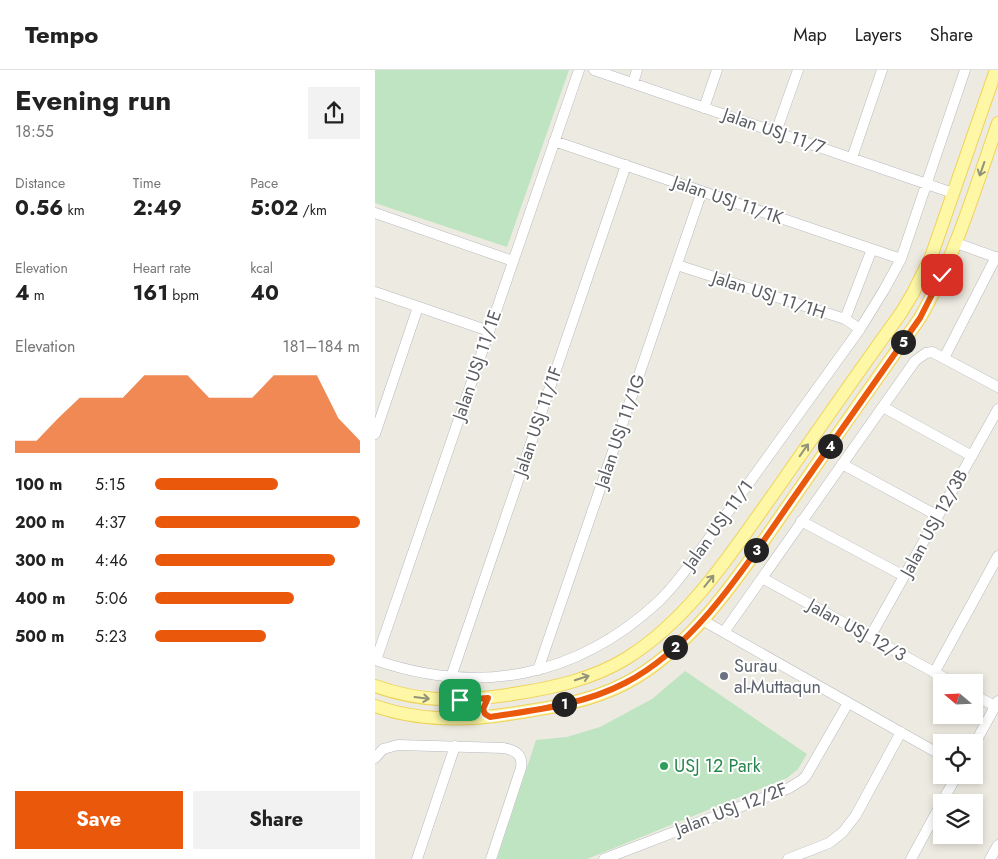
<!DOCTYPE html>
<html lang="en">
<head>
<meta charset="utf-8">
<style>
  body { margin:0; font-family:Jost,sans-serif; background:#f2f2f2; color:#222; height:100vh; display:flex; flex-direction:column; font-size:19px; white-space:nowrap }
  * { box-sizing:border-box; margin:0 }
  p { font-size:16px; color:#767676 }
  .icon { flex:none; width:28px; height:28px; fill:none; stroke:currentColor; stroke-width:2; stroke-linecap:round; stroke-linejoin:round }
  .map { position:relative; flex:1; overflow:hidden }
  .panel { display:flex; flex-direction:column; background:#fff; width:375px }
  .panel>* { flex:none }
  .needle { width:32px; rotate:289deg }
  .tools { position:absolute; left:558px; top:604px; display:grid; gap:10px }
  .tools a { display:grid; place-items:center; width:50px; height:50px; border-radius:0px; background:#fff; box-shadow:0 2px 8px #0003; font-size:25px }
  .pin { position:absolute; display:grid; place-items:center; width:42px; height:42px; color:#fff; margin:-21px; border-radius:10px; box-shadow:0 2px 8px #0006 }
  .km { position:absolute; width:25px; height:25px; margin:-12px; border-radius:50%; background:#222; color:#fff; font-size:14px; line-height:25px; text-align:center }
  .round { display:grid; place-items:center; flex:none; width:52px; height:52px; border-radius:0px; background:#f2f2f2 }
  .headline { display:flex; align-items:center; justify-content:space-between; height:85px; padding:0 15px }
  h1 { font-size:28px; font-weight:700; line-height:38px }
  .figures { display:grid; grid-template-columns:repeat(3,1fr); gap:8px; height:85px; padding:5px 15px }
  .figures div { display:grid; align-content:center }
  .figures b { font-size:21px; font-weight:700 }
  .figures small { font-size:14px; font-weight:400 }
  .figures p { font-size:14px }
  .chart { height:140px; padding:10px 15px }
  .chart p { display:flex; justify-content:space-between }
  .chart svg { width:100%; height:90px; margin-top:5px; fill:#ea580c; opacity:.7 }
  .button { display:flex; gap:10px; margin-top:auto; padding:10px 15px }
  .button a { flex:1; height:58px; border-radius:0px; background:#ea580c; color:#fff; font-size:20px; font-weight:700; line-height:58px; text-align:center }
  .button a+a { background:#f2f2f2; color:#222 }
  ul { padding:0 15px; list-style:none; font-size:16px }
  li { display:grid; grid-template-columns:80px 60px 1fr; align-items:center; height:38px }
  li i { height:12px; border-radius:6px; background:#ea580c }
  header { display:flex; align-items:center; gap:30px; box-sizing:border-box; height:70px; padding:0 25px; background:#fff; border-bottom:1px solid #e0e0e0 }
  header strong { font-size:24px }
  nav { display:flex; gap:28px; margin-inline-start:auto; font-size:18px }
  main { display:flex; flex:1; min-height:0 }
  .map>svg:first-child { display:block }
  .green { fill:#bee4c1 }
  .lines { fill:none; stroke-linecap:round; stroke-linejoin:round }
  .minor-casing { stroke:#b7b9be; stroke-width:11 }
  .major-casing { stroke:#efd258; stroke-width:14 }
  .minor { stroke:#fff; stroke-width:10 }
  .major { stroke:#fdf7a6; stroke-width:12 }
  .oneway { stroke:#93937a }
  .route-casing { stroke:#fff; stroke-width:10 }
  .route { stroke:#ea580c; stroke-width:6 }
  .worship-dot { fill:#6b7280; stroke:#fff; stroke-width:2 }
  .leisure-dot { fill:#2e9e5b; stroke:#fff; stroke-width:2 }
  .labels { text-anchor:middle; stroke-width:4; stroke-linejoin:round; paint-order:stroke }
  .street-label { font-size:18px; fill:#5a5d62; stroke:#fff }
  .worship-label { font-size:18px; fill:#5b616d; stroke:#fff; text-anchor:start }
  .leisure-label { font-size:18px; fill:#27864d; stroke:#fff; text-anchor:start }
</style>
</head>
<body>
<header>
<strong>Tempo</strong>
<nav><a>Map</a><a>Layers</a><a>Share</a></nav>
</header>
<main>
<section class="panel">
<div class="headline"><div><h1>Evening run</h1><p>18:55</p></div><a class="round"><svg class="icon" aria-label="share" viewBox="0 0 24 24"><path d="M12 15V3M7 8l5-5 5 5M5 13v7h14v-7"/></svg></a></div>
<div class="figures">
<div><p>Distance</p><b>0.56<small> km</small></b></div>
<div><p>Time</p><b>2:49</b></div>
<div><p>Pace</p><b>5:02<small> /km</small></b></div>
</div>
<div class="figures">
<div><p>Elevation</p><b>4<small> m</small></b></div>
<div><p>Heart rate</p><b>161<small> bpm</small></b></div>
<div><p>kcal</p><b>40</b></div>
</div>
<div class="chart"><p><span>Elevation</span>181–184 m</p>
<svg viewBox="0 0 160 44" preserveAspectRatio="none"><path d="M0 44V38L10 38L20 27L30 17L40 17L50 17L60 6L70 6L80 6L90 17L100 17L110 17L120 6L130 6L140 6L150 27L160 38V44z"/></svg>
</div>
<ul>
<li><b>100 m</b>5:15<i style="width:60%"></i></li>
<li><b>200 m</b>4:37<i style="width:100%"></i></li>
<li><b>300 m</b>4:46<i style="width:88%"></i></li>
<li><b>400 m</b>5:06<i style="width:68%"></i></li>
<li><b>500 m</b>5:23<i style="width:54%"></i></li>
</ul>
<div class="button"><a>Save</a><a>Share</a></div>
</section>
<div class="map">
<svg width="623" height="789" viewBox="0 0 623 789">
  <rect width="100%" height="100%" fill="#edebe1"/>
  <path class="green" d="M0,0H194L132,177L0,133Z
    M310,601L432,684L423,699L412,708L212,789H122L161,670L192,667L225,657L277,629Z"/>
  <g class="lines">
    <g class="minor-casing">
      <path id="minor" d="M219,0L578,123
        M258,13L262,0
        M329,38L342,0
        M401,62L423,0
        M179,71L526,189
        M477,88L507,0
        M0,143L138,191
        M581,173L623,188
        M302,195L470,249L485,259
        M0,222L114,261
        M470,249L497,179
        M569,288L621,187
        M508,337L597,386
        M0,364L43,237
        M467,394L563,446
        M426,451L529,506
        M387,508L577,612
        M327,550L566,685
        M349,562L540,291L551,283L557,282L623,317
        M495,567L623,339
        M0,590C104,626 202,607 283,532C298,518 310,501 322,485L485,259L509,220L526,189L590,0
        M1,590L204,0
        M163,600L327,121
        M559,603L623,486
        M76,607L251,95
        M599,625L620,636
        M599,675L623,631
        M0,688L8,679L23,675L129,678C142,681 148,685 146,698L116,789
        M567,732L582,705
        M42,789L80,676
        M229,789L414,718L427,710L431,706L473,633
        M413,789L454,773L468,762L481,745L526,662
        M536,789L566,734
        M615,789L623,775"/>
    </g>
    <g class="major-casing">
      <path id="major" d="M0,616C47,633 89,632 138,624C178,618 218,609 252,588C317,547 358,480 402,419C443,360 484,301 526,243L538,223L556,187L621,0
        M0,636C43,651 89,651 134,644C174,638 215,632 251,613C321,576 372,494 417,430C459,369 502,308 545,248C580,187 600,119 623,53"/>
    </g>
    <use href="#minor" class="minor"/>
    <use href="#major" class="major"/>
  </g>
  <defs><path id="oneway-shaft" d="M-6 0H5M1.5-3L5.5 0L1.5 3" fill="none" stroke-width="1.6" stroke-linecap="round" stroke-linejoin="round" transform="scale(1.25)"/></defs>
  <g class="oneway">
    <use href="#oneway-shaft" transform="translate(607 99) rotate(109)"/>
    <use href="#oneway-shaft" transform="translate(429 380) rotate(-55)"/>
    <use href="#oneway-shaft" transform="translate(334 511) rotate(-51)"/>
    <use href="#oneway-shaft" transform="translate(207 608) rotate(-18)"/>
    <use href="#oneway-shaft" transform="translate(47 628) rotate(7)"/>
  </g>
  <g class="lines">
    <g class="route-casing">
      <path id="route" d="M85,630L113,628L108,639L110,644L115,647C160,640 208,635 250,613C321,577 374,491 419,427C461,367 503,307 545,248L567,205"/>
    </g>
    <use href="#route" class="route"/>
  </g>
  <circle class="worship-dot" cx="349" cy="606" r="5"/>
  <circle class="leisure-dot" cx="289" cy="696" r="5"/>
  <g class="labels">
    <g class="street-label">
      <text transform="translate(399 61) rotate(19)" y="6">Jalan USJ 11/7</text>
      <text transform="translate(353 130) rotate(19)" y="6">Jalan USJ 11/1K</text>
      <text transform="translate(394 225) rotate(18)" y="6">Jalan USJ 11/1H</text>
      <text transform="translate(102 295) rotate(-71)" y="6">Jalan USJ 11/1E</text>
      <text transform="translate(163 351) rotate(-71)" y="6">Jalan USJ 11/1F</text>
      <text transform="translate(245 361) rotate(-71)" y="6">Jalan USJ 11/1G</text>
      <text transform="translate(559 453) rotate(-61)" y="6">Jalan USJ 12/3B</text>
      <text transform="translate(343 455) rotate(-54)" y="6">Jalan USJ 11/1</text>
      <text transform="translate(482 560) rotate(29)" y="6">Jalan USJ 12/3</text>
      <text transform="translate(356 739) rotate(-21)" y="6">Jalan USJ 12/2F</text>
    </g>
    <g class="worship-label">
      <text x="359" y="602">Surau<tspan x="359" dy="21">al-Muttaqun</tspan></text>
    </g>
    <g class="leisure-label">
      <text x="299" y="702">USJ 12 Park</text>
    </g>
  </g>
</svg>
<div class="tools">
<a><svg class="needle" viewBox="-14 -14 28 28"><path d="M0-13l5 13h-10z" fill="#e53935"/><path d="M0 13l5-13h-10z" fill="#767676"/></svg></a>
<a><svg class="icon" aria-label="locate" viewBox="0 0 24 24"><circle cx="12" cy="12" r="6"/><path d="M12 2v4M12 18v4M2 12h4M18 12h4"/></svg></a>
<a><svg class="icon" aria-label="layers" viewBox="0 0 24 24"><path d="M12 4l9 5-9 5-9-5zM3 14l9 5 9-5"/></svg></a>
</div>
<div class="pin" style="left:85px;top:630px;background:#1e9e55"><svg class="icon" aria-label="arrive" viewBox="0 0 24 24"><path d="M6 21V4h12l-3 4 3 4H6"/></svg></div>
<div class="pin" style="left:567px;top:205px;background:#d93025"><svg class="icon" aria-label="check" viewBox="0 0 24 24"><path d="M5 12l5 5 9-10"/></svg></div>
<b class="km" style="left:189px;top:634px">1</b>
<b class="km" style="left:300px;top:577px">2</b>
<b class="km" style="left:381px;top:480px">3</b>
<b class="km" style="left:455px;top:376px">4</b>
<b class="km" style="left:528px;top:272px">5</b>
</div>
</main>
</body>
</html>
